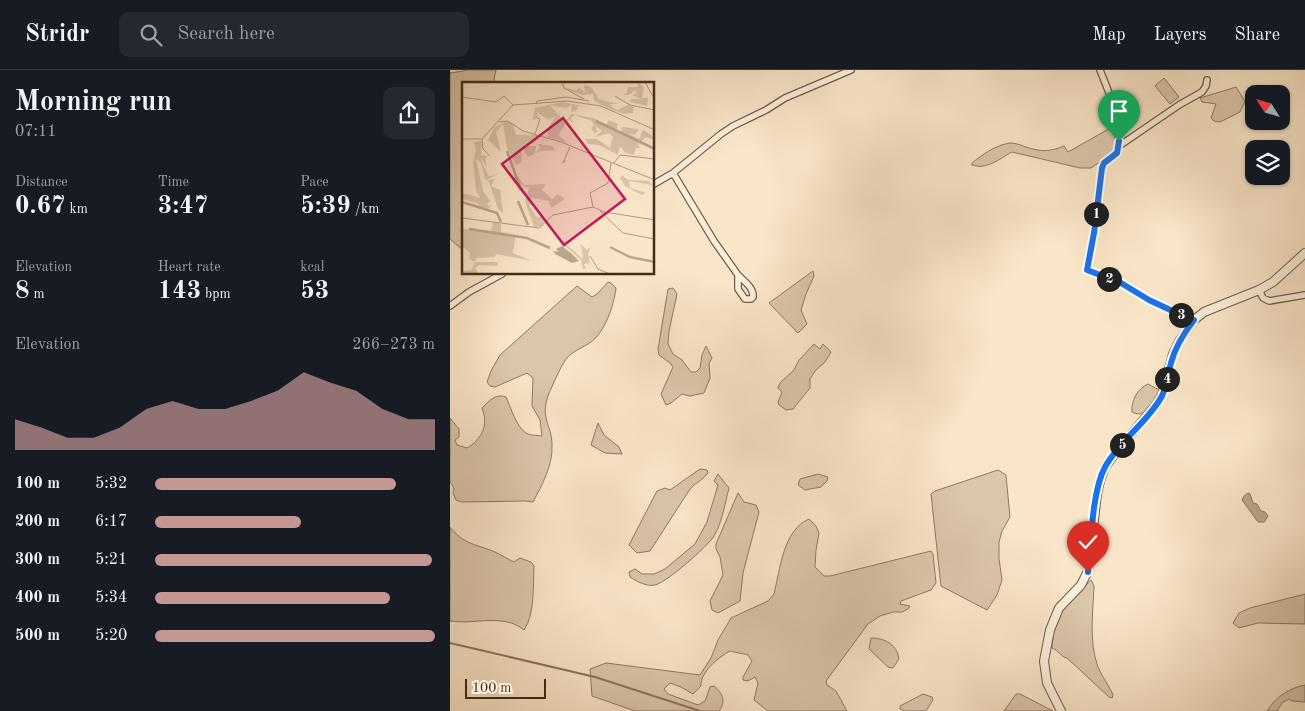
<!DOCTYPE html>
<html lang="en">
<head>
<meta charset="utf-8">
<style>
  body { margin:0; font-family:"Old Standard TT",serif; background:#242831; color:#f1f3f6; height:100vh; display:flex; flex-direction:column; font-size:19px; white-space:nowrap }
  * { box-sizing:border-box; margin:0 }
  p { font-size:16px; color:#9ea1a6 }
  .icon { flex:none; width:28px; height:28px; fill:none; stroke:currentColor; stroke-width:2; stroke-linecap:round; stroke-linejoin:round }
  .map { position:relative; flex:1; overflow:hidden }
  .panel { display:flex; flex-direction:column; background:#171b24; width:450px }
  .panel>* { flex:none }
  .needle { width:32px; rotate:307deg }
  .tools { position:absolute; left:795px; top:15px; display:grid; gap:10px }
  .tools a { display:grid; place-items:center; width:45px; height:45px; border-radius:10px; background:#171b24; box-shadow:0 1px 4px #0004; font-size:25px }
  .scale { position:absolute; left:15px; bottom:12px; width:81px; box-sizing:border-box; padding-left:5px; border:2px solid #442d18; border-top:0; font-size:14px; line-height:18px; white-space:nowrap; color:#442d18; -webkit-text-stroke:4px #fbeedb; paint-order:stroke }
  .pin { position:absolute; display:grid; place-items:center; width:42px; height:42px; color:#fff; margin:-51px -21px; border-radius:50% 50% 50% 0; rotate:-45deg; box-shadow:0 0 5px #0007 }
  .pin .icon { rotate:45deg }
  .km { position:absolute; width:25px; height:25px; margin:-12px; border-radius:50%; background:#222; color:#fff; font-size:14px; line-height:25px; text-align:center }
  .round { display:grid; place-items:center; flex:none; width:52px; height:52px; border-radius:10px; background:#242831 }
  .head { display:flex; align-items:center; justify-content:space-between; height:85px; padding:0 15px }
  h1 { font-size:28px; font-weight:800; line-height:38px }
  .stats { display:grid; grid-template-columns:repeat(3,1fr); gap:8px; height:85px; padding:5px 15px }
  .stats div { display:grid; align-content:center }
  .stats b { font-size:25px; font-weight:800 }
  .stats small { font-size:14px; font-weight:400 }
  .stats p { font-size:14px }
  .chart { height:140px; padding:10px 15px }
  .chart p { display:flex; justify-content:space-between }
  .chart svg { width:100%; height:90px; margin-top:5px; fill:#c59692; opacity:.7 }
  ul { padding:0 15px; list-style:none; font-size:16px }
  li { display:grid; grid-template-columns:80px 60px 1fr; align-items:center; height:38px }
  li i { height:12px; border-radius:6px; background:#c59692 }
  header { display:flex; align-items:center; gap:30px; box-sizing:border-box; height:70px; padding:0 25px; background:#171b24; border-bottom:1px solid #363941 }
  header strong { font-size:24px }
  nav { display:flex; gap:28px; margin-inline-start:auto; font-size:18px }
  .search { width:350px; height:45px; background:#242831; display:flex; align-items:center; gap:12px; box-sizing:border-box; padding:0 18px; border-radius:10px; color:#9ea1a6; font-size:19px }
  main { display:flex; flex:1; min-height:0 }
  .map>svg:first-child { display:block }
  .green { fill:#dac6aa; stroke:#8f7a61 }
  .water { fill:#bba68c; stroke:#8b765e }
  .lines { fill:none; stroke-linecap:round; stroke-linejoin:round }
  .stream { stroke:#8b765e; stroke-width:2 }
  .minor-casing { stroke:#715b44; stroke-width:8 }
  .tertiary-casing { stroke:#715b44; stroke-width:10 }
  .minor { stroke:#fbeedb; stroke-width:5.5 }
  .tertiary { stroke:#fbeedb; stroke-width:8 }
  .route-casing { stroke:#fff; stroke-width:10 }
  .route { stroke:#1a73e8; stroke-width:6 }
  .inset-river { fill:none; stroke:#bba68c; stroke-width:2.5 }
  .inset-road { fill:none; stroke:#b19b82; stroke-width:1 }
  .view { fill:#c2185b; fill-opacity:0.15; stroke:#c2185b; stroke-width:2.5 }
  .inset-edge { fill:none; stroke:#442d18; stroke-width:2.5 }
</style>
</head>
<body>
<header>
<strong>Stridr</strong>
<div class="search"><svg class="icon" aria-label="search" viewBox="0 0 24 24"><circle cx="10" cy="10" r="6"/><path d="M15 15l6 6"/></svg>Search here</div>
<nav><a>Map</a><a>Layers</a><a>Share</a></nav>
</header>
<main>
<section class="panel">
<div class="head"><div><h1>Morning run</h1><p>07:11</p></div><a class="round"><svg class="icon" aria-label="share" viewBox="0 0 24 24"><path d="M12 15V3M7 8l5-5 5 5M5 13v7h14v-7"/></svg></a></div>
<div class="stats">
<div><p>Distance</p><b>0.67<small> km</small></b></div>
<div><p>Time</p><b>3:47</b></div>
<div><p>Pace</p><b>5:39<small> /km</small></b></div>
</div>
<div class="stats">
<div><p>Elevation</p><b>8<small> m</small></b></div>
<div><p>Heart rate</p><b>143<small> bpm</small></b></div>
<div><p>kcal</p><b>53</b></div>
</div>
<div class="chart"><p><span>Elevation</span>266–273 m</p>
<svg viewBox="0 0 160 44" preserveAspectRatio="none"><path d="M0 44V29L10 33L20 38L30 38L40 33L50 24L60 20L70 24L80 24L90 20L100 15L110 6L120 11L130 15L140 24L150 29L160 29V44z"/></svg>
</div>
<ul>
<li><b>100 m</b>5:32<i style="width:86%"></i></li>
<li><b>200 m</b>6:17<i style="width:52%"></i></li>
<li><b>300 m</b>5:21<i style="width:99%"></i></li>
<li><b>400 m</b>5:34<i style="width:84%"></i></li>
<li><b>500 m</b>5:20<i style="width:100%"></i></li>
</ul>
</section>
<div class="map">
<svg width="855" height="641" viewBox="0 0 855 641">
  <rect width="100%" height="100%" fill="#f9e5c8"/>
  <filter id="stains"><feTurbulence type="fractalNoise" baseFrequency=".004" numOctaves="4"/><feColorMatrix values="0 0 0 0 .2 0 0 0 0 .09 0 0 0 0 .02 0 0 0 .5 -.17"/></filter>
  <radialGradient id="worn" r=".72"><stop offset=".6" stop-color="#630" stop-opacity="0"/><stop offset="1" stop-color="#630" stop-opacity=".3"/></radialGradient>
  <path class="green" d="M18,0H46L44,9L46,14H14V181L0,169V2L1,3Z
    M714,8L729,27L720,34L705,16Z
    M786,17L795,31L790,42L770,52L764,51L761,48L766,34L752,32L750,28Z
    M664,56L667,74L666,81L641,98H630L562,82C549,89 537,100 522,95V93C533,84 546,75 560,73C565,73 571,75 576,77C591,82 599,82 614,76L618,82Z
    M363,201L364,206L356,224L351,240L357,254L348,263L319,233Z
    M158,212L161,213L166,218C164,235 155,262 141,272C133,278 122,281 116,289C109,299 104,313 99,323C89,349 102,354 102,375C103,395 92,415 83,432L75,431L11,432L6,430L3,423L4,418L0,412V348L9,359V367L5,370L7,375L17,378C32,369 39,355 32,338C39,331 46,323 56,327C60,336 67,358 76,363C81,366 87,365 92,366L90,350L82,336L83,308L77,303L45,317L40,316L37,312L41,301L50,285L127,216L142,227L147,224Z
    M223,218L227,224L219,261L218,274L223,284L232,290L241,302H246L250,298L252,285L256,276L262,288L259,293L260,308L254,323L240,326L232,324L221,333L216,335L211,324L223,297L220,293L209,285L208,279L218,219Z
    M364,274L370,279L373,274L381,282L375,292L365,301L360,309V318L343,339L336,340L329,335L328,332L332,322L328,318L330,313L344,300L349,290Z
    M698,314L711,321C705,331 696,350 682,342C681,331 687,319 698,314Z
    M148,353L154,365L169,377L172,384L155,383L141,375Z
    M250,399L257,400L258,403C253,410 245,413 240,419L200,481L187,483L179,475L207,421L215,418L220,420Z
    M548,400L556,405L560,447L552,461L549,472V489L552,510L547,525L537,540L491,516L481,424L485,421Z
    M268,404L279,418C275,433 272,453 264,466C258,476 216,513 205,515C197,517 186,511 180,507L179,502L185,499L192,504H204L215,499L245,474L257,452L268,415L264,411Z
    M368,404L378,407L377,411L371,417L355,420L348,415L350,409Z
    M288,423L294,432L306,435L309,442L293,503L290,531L268,543L262,540L260,531L273,505L270,487L266,479V474Z
    M359,449L366,456L369,463L366,480L365,497L374,506H380L481,481L483,484L486,513L481,520L451,531L450,534L460,536L458,539L452,542H443L430,546L418,554L376,611L377,615L386,621L397,641H318L304,630L308,613L305,607L298,611L293,610V607L302,591L298,585L280,581C269,587 250,602 251,616L243,624L231,617L220,613L214,619L218,624L248,635L255,631L260,617L264,616C273,623 276,632 269,641H185L142,626L140,599L156,593L250,605L261,588L268,570L281,548L318,531L324,524C330,500 333,460 359,449Z
    M0,457C14,475 26,474 45,482C52,485 57,489 64,492L70,488L81,492L84,496C83,514 85,545 74,560C54,543 24,555 0,551Z
    M641,510L644,516C643,543 639,569 647,594C650,604 659,615 663,625L662,628L659,627L617,588C611,587 608,580 602,578C603,562 606,544 618,531C626,524 634,518 641,510Z
    M855,524V554L808,553L789,558L783,553L789,543L800,538Z
    M421,568C436,568 447,575 449,589L443,598L438,597L419,579Z
    M855,615V632L842,631L839,629L833,632L827,641H817C826,627 839,618 855,615Z
    M473,624L482,627L483,630L476,641H455L450,639V636Z
    M566,624H570L603,641H554Z"/>
  <path class="water" d="M798,423L800,424L803,433L807,434L811,441L815,442L818,446L814,452H808L792,430L794,426Z"/>
  <g class="lines">
    <path class="stream" d="M0,573L145,607L250,641"/>
    <g class="minor-casing">
      <path id="minor" d="M650,0L665,38L669,71L667,83L654,93L652,98L644,163L637,200L671,213L699,230L744,250
        M669,76L729,35L752,22L756,16L757,10
        M223,103L264,171L288,205V219L295,229H301L303,227C304,218 294,211 288,205
        M204,114L223,103L271,64L283,56L316,40L335,28L401,0
        M809,220L813,228L819,231L855,225
        M0,236L19,222L52,204"/>
    </g>
    <g class="tertiary-casing">
      <path id="tertiary" d="M611,641L597,613L594,591L600,560L609,538L631,515L638,501L647,424L650,411L655,397L666,382L706,335L712,325L723,284L730,270L744,250L754,242L809,220L823,212L855,183"/>
    </g>
    <use href="#minor" class="minor"/>
    <use href="#tertiary" class="tertiary"/>
  </g>
  <g class="lines">
    <g class="route-casing">
      <path id="route" d="M638,502C641,473 642,421 655,397C670,370 698,352 712,326C717,315 718,304 721,293C725,277 734,263 744,250L729,244L699,230L671,213L637,200L644,163L652,98L654,93L667,83L669,71"/>
    </g>
    <use href="#route" class="route"/>
  </g>
  <g transform="translate(12 12)">
    <rect width="192" height="192" fill="#f9e5c8"/>
    <path d="M176,0L182,5L180,16H186L185,24L168,20L169,17H179L170,13L175,11L173,8L167,13H161L165,11L166,5H176ZM122,3L129,5L137,17L156,22H147L155,28L166,23L172,25L171,31L162,32L146,26L132,19L131,12L121,13L106,8L104,6L115,8L117,5L123,11ZM101,20L125,25L116,24L114,29L109,30L110,22L104,26L87,23L100,36L105,30L101,36L104,38L110,32L132,36L144,43L147,38L156,42L154,49L159,51L160,45L177,47L173,53L167,52L177,57L181,48L192,55V58L184,55L176,62L178,66H174L172,73L163,71L158,64L156,73L137,63L126,62L123,57H135L148,66L151,55L147,51L133,55L140,49L133,44L136,50L133,51L129,46L132,43L130,39L112,33L109,36L111,41L107,37L96,53L106,61L86,55L85,47L94,34L86,38L75,30L76,36L70,38L73,26ZM45,39L51,42L54,53H75L73,61L70,57L66,64H74L73,71L78,66L76,62L90,64L93,68L78,69L66,75L59,65L60,80L54,83L45,66L41,42L34,50L39,70L26,58L32,46ZM20,59L19,73L26,74L23,77L25,86L19,76L21,84L27,94L36,92L24,98L33,97L29,104L38,108L41,131L36,127L27,100L23,97L19,81L14,76L21,109L28,119L25,124L30,123L26,127L17,126L16,121L0,117V111L18,116L14,108L11,81L14,68L12,60ZM54,92L62,103L84,102L80,108L90,117L96,112L103,117L89,126L87,119L70,116L67,123L71,130L75,135H83L80,144L72,145L63,119L67,106L60,104L58,101L59,105L62,106L57,109L52,95ZM160,93L166,98L187,99L190,103L167,99L168,106L184,111L180,113L163,104L158,96ZM31,140L39,142V150L54,153L51,171L70,179L34,172L33,175L15,176L12,180L7,176L8,171L0,164L1,147L29,150ZM99,160L103,161L121,177L119,162L125,168L129,165L126,172L128,181L122,182L124,187H121L119,178ZM13,180H36V184L17,183L13,186L17,192H0V189L9,188Z" fill="#dac6aa"/>
    <path d="M100,164L110,172L117,179L110,181L93,172L91,169L97,170L94,167Z" fill="#bba68c"/>
    <path class="inset-river" d="M134,39L193,67M45,69L59,108M56,119L66,143M0,120L35,131L39,140M7,147L65,156L88,166M148,165L168,175L193,180"/>
    <path class="inset-road" d="M100,0L102,6L122,17M183,0L193,18M153,14L168,23L193,28M0,15L34,20L42,14L51,23M74,22L75,19L104,15L127,19M37,40L46,39L61,49L99,60L193,98M73,52L78,37L75,36M0,57H20L51,23L105,19L139,24L193,48M20,57L21,67L28,74M103,78L101,81L108,65M152,81L158,73L193,77M131,125L142,130L193,138M131,125L128,111L146,101L149,81M138,129L161,151L193,157M0,136L77,146L91,133L131,125M128,174L136,187L148,192"/>
    <path class="view" d="M101,36L163,117L102,163L40,82Z"/>
    <rect width="192" height="192" class="inset-edge"/>
  </g>
  <rect width="100%" height="100%" filter="url(#stains)"/>
  <rect width="100%" height="100%" fill="url(#worn)"/>
</svg>
<div class="tools">
<a><svg class="needle" viewBox="-14 -14 28 28"><path d="M0-13l5 13h-10z" fill="#e53935"/><path d="M0 13l5-13h-10z" fill="#9ea1a6"/></svg></a>
<a><svg class="icon" aria-label="layers" viewBox="0 0 24 24"><path d="M12 4l9 5-9 5-9-5zM3 14l9 5 9-5"/></svg></a>
</div>
<div class="scale">100 m</div>
<div class="pin" style="left:669px;top:71px;background:#1e9e55"><svg class="icon" aria-label="arrive" viewBox="0 0 24 24"><path d="M6 21V4h12l-3 4 3 4H6"/></svg></div>
<div class="pin" style="left:638px;top:502px;background:#d93025"><svg class="icon" aria-label="check" viewBox="0 0 24 24"><path d="M5 12l5 5 9-10"/></svg></div>
<b class="km" style="left:646px;top:144px">1</b>
<b class="km" style="left:659px;top:209px">2</b>
<b class="km" style="left:731px;top:245px">3</b>
<b class="km" style="left:717px;top:309px">4</b>
<b class="km" style="left:672px;top:375px">5</b>
</div>
</main>
</body>
</html>
